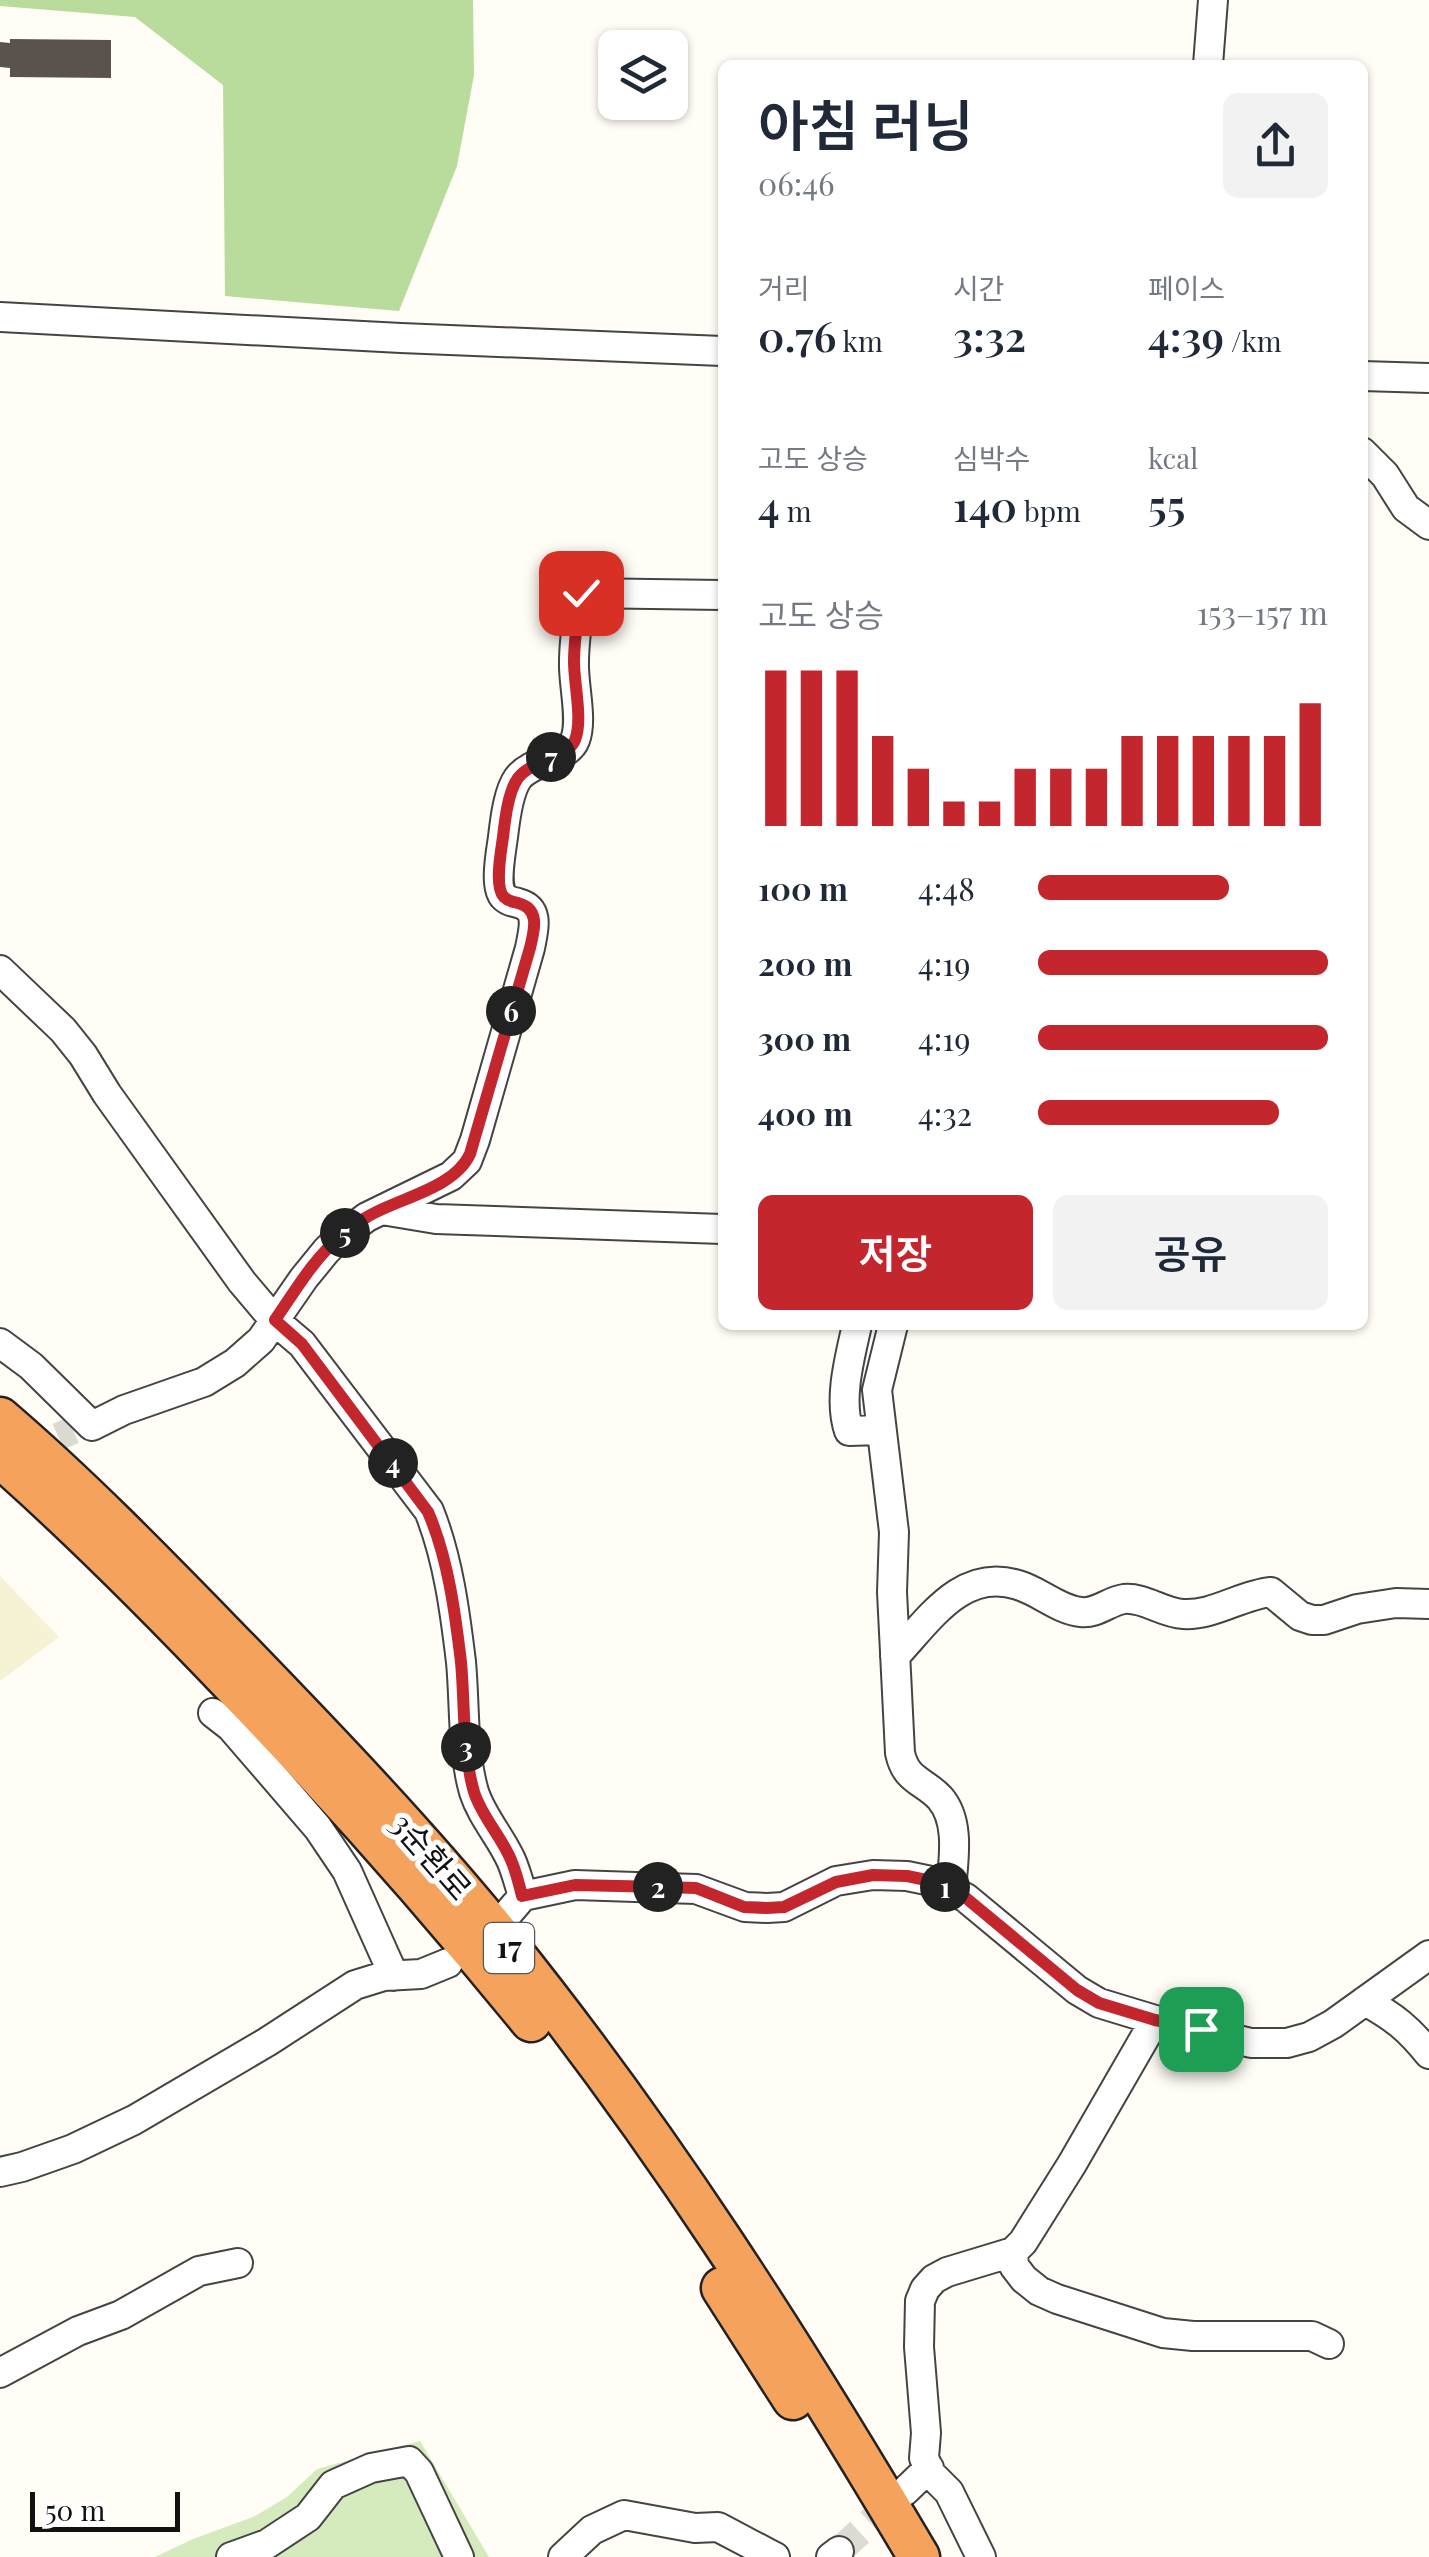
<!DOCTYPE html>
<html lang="ko">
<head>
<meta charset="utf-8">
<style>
  body { margin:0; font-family:"Playfair Display","Noto Sans KR",serif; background:#f2f2f3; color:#1f2937; height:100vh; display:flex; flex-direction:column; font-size:38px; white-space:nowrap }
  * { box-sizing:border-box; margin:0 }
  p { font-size:32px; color:#747a83 }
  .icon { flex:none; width:55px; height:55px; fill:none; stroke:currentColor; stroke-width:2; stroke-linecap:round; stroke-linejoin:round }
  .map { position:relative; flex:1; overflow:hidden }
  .drawer { position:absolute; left:718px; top:60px; width:650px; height:1270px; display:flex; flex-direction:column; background:#fff; border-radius:15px; box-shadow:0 2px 8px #0004 }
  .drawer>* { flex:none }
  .buttons { position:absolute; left:598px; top:30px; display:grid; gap:20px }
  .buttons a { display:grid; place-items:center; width:90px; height:90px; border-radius:15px; background:#fff; box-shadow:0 2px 8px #0004; font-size:50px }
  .scale { position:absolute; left:30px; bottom:25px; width:150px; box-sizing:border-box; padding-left:10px; border:5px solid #111; border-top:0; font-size:28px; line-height:35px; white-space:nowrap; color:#111; -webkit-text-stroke:8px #fff; paint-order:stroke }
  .pin { position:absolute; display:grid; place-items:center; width:85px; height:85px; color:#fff; margin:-42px; border-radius:20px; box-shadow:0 5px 15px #0006 }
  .km { position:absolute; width:50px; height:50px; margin:-25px; border-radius:50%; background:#222; color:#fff; font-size:28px; line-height:50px; text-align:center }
  .round { display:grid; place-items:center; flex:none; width:105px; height:105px; border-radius:15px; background:#f2f2f3 }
  .overview { display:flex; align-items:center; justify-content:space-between; height:170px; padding:0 40px }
  h1 { font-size:55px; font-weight:600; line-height:75px }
  .figures { display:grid; grid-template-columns:repeat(3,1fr); gap:15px; height:170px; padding:10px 40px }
  .figures div { display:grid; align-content:center }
  .figures b { font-size:42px; font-weight:600 }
  .figures small { font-size:28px; font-weight:400 }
  .figures p { font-size:28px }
  .chart { height:280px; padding:20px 40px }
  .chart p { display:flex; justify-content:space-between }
  .chart svg { width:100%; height:180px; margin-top:10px; stroke:#c4262e; stroke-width:6 }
  .primary-button { display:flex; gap:20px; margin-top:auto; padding:20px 40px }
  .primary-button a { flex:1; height:115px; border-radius:15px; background:#c4262e; color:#fff; font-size:40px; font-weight:600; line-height:115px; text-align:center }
  .primary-button a+a { background:#f2f2f3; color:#1f2937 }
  ul { padding:0 40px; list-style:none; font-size:32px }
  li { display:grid; grid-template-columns:160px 120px 1fr; align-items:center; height:75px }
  li i { height:25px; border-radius:12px; background:#c4262e }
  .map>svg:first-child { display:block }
  .farmland { fill:#f6f3d4 }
  .green { fill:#d5ebbd }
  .forest { fill:#b9dc9c }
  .building { fill:#5a524d }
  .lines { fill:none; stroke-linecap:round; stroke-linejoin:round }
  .minor-tunnel { stroke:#dbdad3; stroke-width:28; stroke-dasharray:28 14; stroke-linecap:butt }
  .minor-casing { stroke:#444; stroke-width:32 }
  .highway-casing { stroke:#222; stroke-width:45 }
  .minor { stroke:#fff; stroke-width:28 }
  .highway { stroke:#f5a25d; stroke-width:40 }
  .route-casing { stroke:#fff; stroke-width:20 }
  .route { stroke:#c4262e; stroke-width:12 }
  .labels { text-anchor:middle; stroke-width:10; stroke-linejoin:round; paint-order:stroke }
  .shield { fill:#fff; stroke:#585858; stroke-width:2.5 }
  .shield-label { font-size:30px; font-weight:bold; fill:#111 }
  .street-label { font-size:32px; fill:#111; stroke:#fff }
</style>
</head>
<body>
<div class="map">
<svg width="1429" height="2557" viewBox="0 0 1429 2557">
  <rect width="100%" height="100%" fill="#fffdf5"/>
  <path class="farmland" d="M0,1576L59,1637L0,1681Z"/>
  <path class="green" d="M420,2441L489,2557H155L193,2539L253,2517L287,2497L317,2469Z"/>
  <path class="forest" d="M0,0H473L474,75L457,166L399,311L225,296L223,85L135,17L0,6Z"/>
  <path class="building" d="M10,39L111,40V78L10,77V68L0,67V42L10,43Z"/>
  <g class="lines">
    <path class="minor-tunnel" d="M20,1454L73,1430
      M839,2551L900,2495"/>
    <g class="minor-casing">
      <path id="minor" d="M1208,65L1213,0
        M0,317L401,338L722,351
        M1362,376L1429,378
        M1362,452L1385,475L1406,508L1429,525
        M0,970L63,1030L83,1055L107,1094L242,1282L275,1321L302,1344L429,1511C448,1558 455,1612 461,1662C465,1705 462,1750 474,1792C482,1817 500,1836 511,1860C516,1871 519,1884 523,1896
        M382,1210L436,1219L722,1229
        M857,1325C850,1357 838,1399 849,1431L881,1430
        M893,1325L877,1390L894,1532L892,1592L900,1753C906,1781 923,1780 940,1798C961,1822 953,1862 951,1890
        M0,1343L31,1366L92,1426L124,1410L204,1382L235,1363L261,1340L304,1278L326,1251L341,1236L367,1217L451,1176L467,1161L475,1140L530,948C533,931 541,909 518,903C512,901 509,902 504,897C494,887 501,852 503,837C505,820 508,792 518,778C532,760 568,759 575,740C583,720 573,684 574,662C574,639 578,616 581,593L722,595
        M895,1656C929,1620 962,1567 1018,1585C1039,1591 1059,1610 1081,1612C1097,1614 1109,1601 1124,1599C1144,1597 1163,1613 1183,1614C1213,1616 1241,1595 1271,1592L1300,1616L1312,1620H1324L1357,1609L1396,1603L1429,1604
        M213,1713L231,1727L318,1828L347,1871L394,1976
        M505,1917L523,1896L575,1885L696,1889L745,1907L767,1908L784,1907L836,1881L873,1875L907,1876L936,1882L966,1898L1077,1990L1099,2003L1155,2020L1251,2043H1287L1309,2037L1333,2024L1429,1955
        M1365,2001C1394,2017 1408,2028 1429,2054
        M0,2172L22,2167L73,2149L134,2120L267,2042L355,1985L384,1976L421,1974L448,1963
        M1013,2252L1014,2266L1024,2279L1039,2291L1057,2299L1163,2333L1193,2336H1312L1329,2344
        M0,2373L78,2331L121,2315L199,2271L238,2263
        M905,2491L929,2468
        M231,2557L267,2544L308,2517L333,2485L371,2468L409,2461L419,2472L459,2557
        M563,2557L592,2530L624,2515L695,2528L718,2527L775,2557
        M831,2557L839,2551
        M981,2557L949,2492L931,2474L924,2458L926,2433L919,2347L920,2301L925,2289L934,2279L947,2272L1013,2252L1023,2242L1072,2164L1155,2020"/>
    </g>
    <g class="highway-casing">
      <path id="highway" d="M0,1418C84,1490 161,1570 238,1649C329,1743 419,1837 502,1939C660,2135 791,2341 919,2557
        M0,1457C84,1531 162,1610 239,1691C341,1797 438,1907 531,2021
        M722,2288L793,2399"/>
    </g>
    <use href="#minor" class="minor"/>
    <use href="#highway" class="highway"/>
  </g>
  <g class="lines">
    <g class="route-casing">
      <path id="route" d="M581,593C578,616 574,639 574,662C574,684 583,720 575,740C568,759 531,760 518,778C508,792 505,820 503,837C501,852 494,887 504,897C509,902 512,901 518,903C541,909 534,931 530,948L470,1154C454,1189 398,1198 367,1217C358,1222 349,1229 342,1235C314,1258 295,1291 275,1320L302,1344L428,1512C448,1558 455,1612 461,1662C465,1705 462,1750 474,1792C482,1817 501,1836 511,1860C516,1871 519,1884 522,1896L575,1885L662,1887L696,1888L744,1907L767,1908L784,1907L836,1882L873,1875L907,1876L936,1882L966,1898L1077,1990L1099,2003L1155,2020L1201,2029"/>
    </g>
    <use href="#route" class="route"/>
  </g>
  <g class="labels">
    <rect class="shield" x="484" y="1923" width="50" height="50" rx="8"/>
    <g class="shield-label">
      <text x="509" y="1958">17</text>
    </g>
    <g class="street-label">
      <text transform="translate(431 1857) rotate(49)" y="11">3순환로</text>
    </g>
  </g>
</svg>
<div class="buttons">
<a><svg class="icon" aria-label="layers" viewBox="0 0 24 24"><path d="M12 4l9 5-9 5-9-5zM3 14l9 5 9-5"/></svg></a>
</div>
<div class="scale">50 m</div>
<div class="pin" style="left:1201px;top:2029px;background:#1e9e55"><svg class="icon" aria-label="arrive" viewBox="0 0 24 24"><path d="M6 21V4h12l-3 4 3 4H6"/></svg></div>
<div class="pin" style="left:581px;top:593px;background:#d93025"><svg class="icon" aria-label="check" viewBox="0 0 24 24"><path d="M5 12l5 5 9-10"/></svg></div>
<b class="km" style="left:945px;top:1887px">1</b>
<b class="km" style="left:658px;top:1887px">2</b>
<b class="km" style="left:466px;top:1747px">3</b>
<b class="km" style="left:393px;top:1463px">4</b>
<b class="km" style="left:345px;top:1233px">5</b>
<b class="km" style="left:511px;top:1011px">6</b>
<b class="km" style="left:551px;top:757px">7</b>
<section class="drawer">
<div class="overview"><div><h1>아침 러닝</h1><p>06:46</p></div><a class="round"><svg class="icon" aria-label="share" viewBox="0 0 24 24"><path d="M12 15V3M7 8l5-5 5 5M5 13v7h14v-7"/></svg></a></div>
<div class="figures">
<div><p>거리</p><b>0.76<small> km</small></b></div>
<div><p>시간</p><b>3:32</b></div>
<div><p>페이스</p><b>4:39<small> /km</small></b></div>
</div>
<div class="figures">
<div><p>고도 상승</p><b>4<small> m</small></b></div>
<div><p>심박수</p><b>140<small> bpm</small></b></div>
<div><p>kcal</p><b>55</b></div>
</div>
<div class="chart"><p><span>고도 상승</span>153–157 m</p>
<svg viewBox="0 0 160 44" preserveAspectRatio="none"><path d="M5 44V6M15 44V6M25 44V6M35 44V22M45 44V30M55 44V38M65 44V38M75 44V30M85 44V30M95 44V30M105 44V22M115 44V22M125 44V22M135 44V22M145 44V22M155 44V14"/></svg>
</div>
<ul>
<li><b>100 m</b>4:48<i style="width:66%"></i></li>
<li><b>200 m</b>4:19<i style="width:100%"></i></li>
<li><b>300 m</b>4:19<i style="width:100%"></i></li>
<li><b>400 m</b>4:32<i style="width:83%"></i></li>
</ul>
<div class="primary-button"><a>저장</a><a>공유</a></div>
</section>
</div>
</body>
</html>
